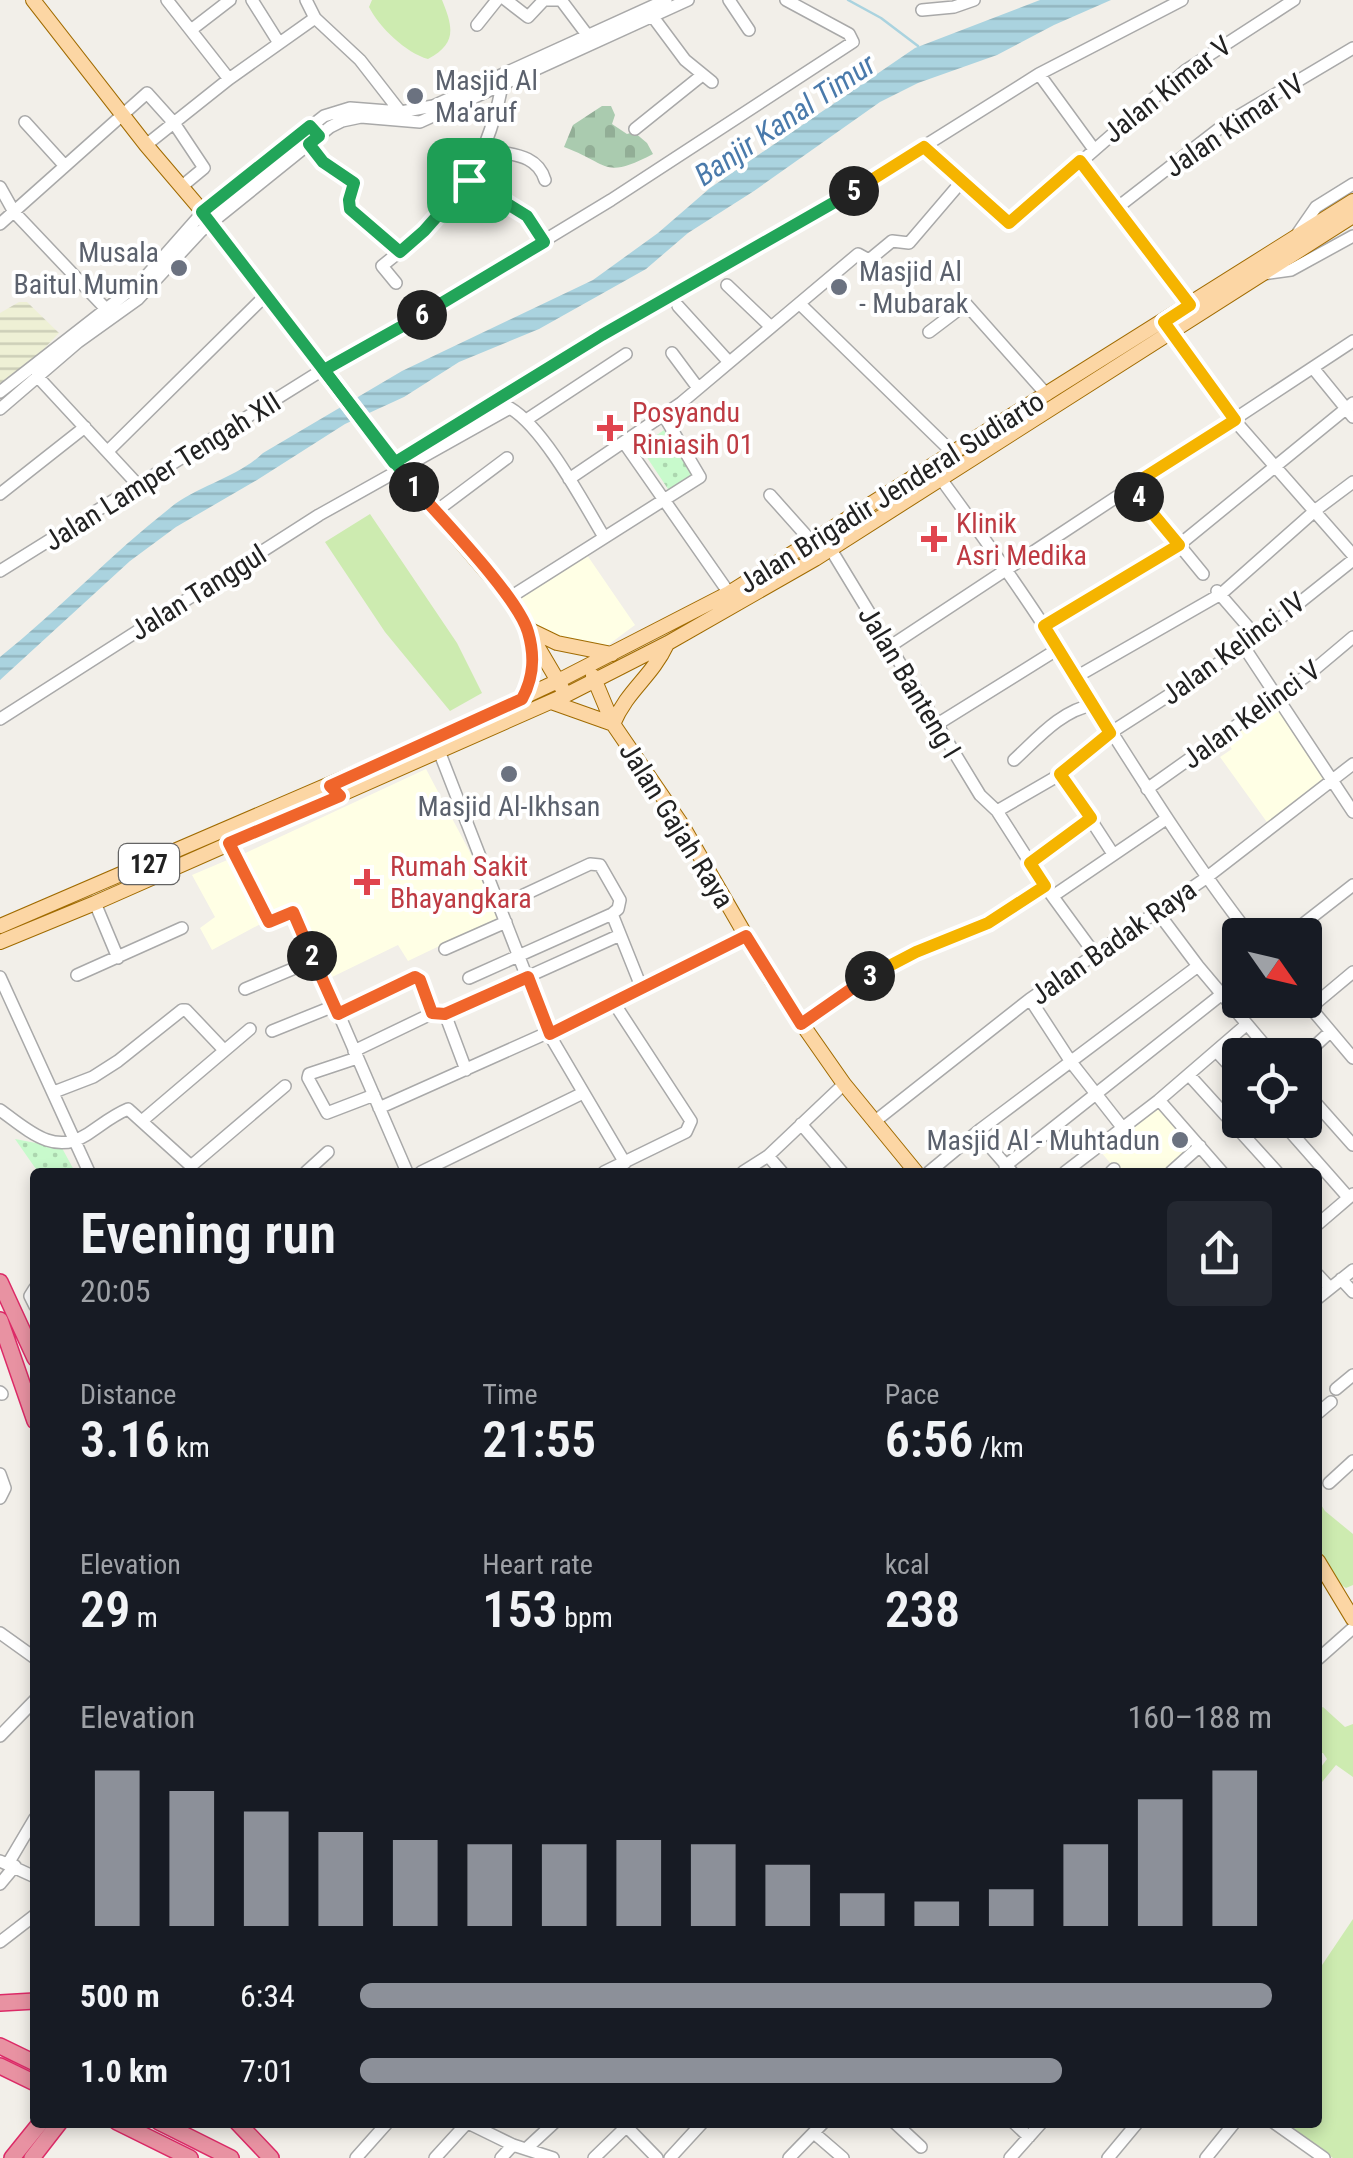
<!DOCTYPE html>
<html lang="en">
<head>
<meta charset="utf-8">
<style>
  body { margin:0; font-family:"Roboto Condensed",sans-serif; background:#242831; color:#f1f3f6; height:100vh; display:flex; flex-direction:column; font-size:38px; white-space:nowrap }
  * { box-sizing:border-box; margin:0 }
  p { font-size:32px; color:#9ea1a6 }
  .icon { flex:none; width:55px; height:55px; fill:none; stroke:currentColor; stroke-width:2; stroke-linecap:round; stroke-linejoin:round }
  .map { position:relative; flex:1; overflow:hidden }
  .side { position:absolute; left:30px; top:1168px; width:1292px; height:960px; display:flex; flex-direction:column; background:#171b24; border-radius:10px; box-shadow:0 5px 15px #0003 }
  .side>* { flex:none }
  .needle { width:65px; rotate:124deg }
  .buttons { position:absolute; left:1222px; top:918px; display:grid; gap:20px }
  .buttons a { display:grid; place-items:center; width:100px; height:100px; border-radius:10px; background:#171b24; box-shadow:0 5px 15px #0003; font-size:50px }
  .pin { position:absolute; display:grid; place-items:center; width:85px; height:85px; color:#fff; margin:-42px; border-radius:20px; box-shadow:0 5px 15px #0006 }
  .km { position:absolute; width:50px; height:50px; margin:-25px; border-radius:50%; background:#222; color:#fff; font-size:28px; line-height:50px; text-align:center }
  .round { display:grid; place-items:center; flex:none; width:105px; height:105px; border-radius:10px; background:#242831 }
  .headline { display:flex; align-items:center; justify-content:space-between; height:170px; padding:0 50px }
  h1 { font-size:55px; font-weight:600; line-height:75px }
  .figures { display:grid; grid-template-columns:repeat(3,1fr); gap:15px; height:170px; padding:10px 50px }
  .figures div { display:grid; align-content:center }
  .figures b { font-size:50px; font-weight:600 }
  .figures small { font-size:28px; font-weight:400 }
  .figures p { font-size:28px }
  .chart { height:280px; padding:20px 50px }
  .chart p { display:flex; justify-content:space-between }
  .chart svg { width:100%; height:180px; margin-top:10px; stroke:#8c9099; stroke-width:6 }
  ul { padding:0 50px; list-style:none; font-size:32px }
  li { display:grid; grid-template-columns:160px 120px 1fr; align-items:center; height:75px }
  li i { height:25px; border-radius:12px; background:#8c9099 }
  .map>svg:first-child { display:block }
  .education { fill:#ffffe5 }
  .farmland { fill:url(#farmland-rules) }
  .grass { fill:#cdebb0 }
  .cemetery { fill:url(#cemetery-stones) }
  .park { fill:url(#park-dots) }
  .water { fill:url(#water-rules) }
  .lines { fill:none; stroke-linecap:round; stroke-linejoin:round }
  .stream { stroke:#aad3df; stroke-width:2.5 }
  .minor-casing { stroke:#a9a9a9; stroke-width:14 }
  .major-casing { stroke:#a06b00; stroke-width:16 }
  .highway-casing { stroke:#dc2a67; stroke-width:18 }
  .minor { stroke:#fff; stroke-width:11 }
  .major { stroke:#fcd6a4; stroke-width:14 }
  .highway { stroke:#e892a2; stroke-width:15 }
  .split-1-casing { stroke:#fff; stroke-width:20 }
  .split-2-casing { stroke:#fff; stroke-width:20 }
  .split-3-casing { stroke:#fff; stroke-width:20 }
  .split-4-casing { stroke:#fff; stroke-width:20 }
  .split-5-casing { stroke:#fff; stroke-width:20 }
  .split-6-casing { stroke:#fff; stroke-width:20 }
  .split-7-casing { stroke:#fff; stroke-width:20 }
  .split-1 { stroke:#22a559; stroke-width:12 }
  .split-2 { stroke:#f0652b; stroke-width:12 }
  .split-3 { stroke:#f0652b; stroke-width:12 }
  .split-4 { stroke:#f5b400; stroke-width:12 }
  .split-5 { stroke:#f5b400; stroke-width:12 }
  .split-6 { stroke:#22a559; stroke-width:12 }
  .split-7 { stroke:#22a559; stroke-width:12 }
  .worship-dot { fill:#6b7280; stroke:#fff; stroke-width:4 }
  .health-dot { fill:#e0444e; stroke:#fff; stroke-width:4 }
  .labels { text-anchor:middle; stroke-width:8; stroke-linejoin:round; paint-order:stroke }
  .shield { fill:#fff; stroke:#646464; stroke-width:2.5 }
  .shield-label { font-size:25px; font-weight:bold; fill:#222 }
  .worship-label { font-size:28px; fill:#5b616d; stroke:#fff; text-anchor:start }
  .street-label { font-size:28px; fill:#222; stroke:#fff }
  .health-label { font-size:28px; fill:#be3a42; stroke:#fff; text-anchor:start }
  .water-label { font-size:30px; font-style:italic; fill:#4a7aab; stroke:#fff }
</style>
</head>
<body>
<div class="map">
<svg width="1353" height="2158" viewBox="0 0 1353 2158">
  <defs>
    <pattern id="farmland-rules" width="6" height="5" patternUnits="userSpaceOnUse" patternTransform="scale(2.5)"><rect width="6" height="5" fill="#eef0d5"/><path d="M0 2.5h6" fill="none" stroke="#ccceb7"/></pattern>
    <pattern id="cemetery-stones" width="16" height="16" patternUnits="userSpaceOnUse" patternTransform="scale(2.5)"><rect width="16" height="16" fill="#aacbaf"/><path d="M2 7V4a2 2 0 0 1 4 0v3zM10 15v-3a2 2 0 0 1 4 0v3z" fill="#92ae96"/></pattern>
    <pattern id="park-dots" width="8" height="8" patternUnits="userSpaceOnUse" patternTransform="scale(2.5)"><rect width="8" height="8" fill="#c8facc"/><path d="M2 2h.1M6 6h.1" fill="none" stroke="#acd6af" stroke-width="1.8" stroke-linecap="round"/></pattern>
    <pattern id="water-rules" width="6" height="5" patternUnits="userSpaceOnUse" patternTransform="scale(2.5)"><rect width="6" height="5" fill="#aad3df"/><path d="M0 2.5h6" fill="none" stroke="#92b5bf"/></pattern>
  </defs>
  <rect width="100%" height="100%" fill="#f2efe9"/>
  <path class="education" d="M587,555L635,625L604,648L545,633L513,598Z
    M1276,707L1327,782L1269,825L1220,757L1232,749L1226,741Z
    M426,769L474,860L498,918L408,961L398,945L328,979L299,905L267,917L239,856Z
    M232,858L264,922L212,950L200,928L215,917L192,875Z
    M1159,1104L1198,1146L1167,1172H1118L1100,1151Z"/>
  <path class="farmland" d="M19,302H27L59,333L37,356L0,384V313Z"/>
  <path class="grass" d="M372,0H442C454,29 456,44 428,59C406,53 379,27 369,7Z
    M370,514L457,643L482,693L450,711L385,632L325,542Z
    M1318,1500L1325,1511L1353,1534V1585L1346,1588C1307,1566 1318,1540 1318,1500Z
    M1323,1707L1345,1727L1353,1724V1777L1336,1765L1318,1787V1771L1327,1759L1323,1753H1318V1710Z
    M1353,1919V2158H1333L1285,2123L1318,2122V1971Z"/>
  <path class="cemetery" d="M602,106H611L615,115L612,124L627,134L634,132L647,143L653,154C603,180 610,164 564,147L573,125Z"/>
  <path class="park" d="M664,430L695,476L670,492L640,447Z
    M15,1139L62,1148L75,1172H38Z"/>
  <path class="water" d="M1040,0H1111L1054,25L997,55L918,83L880,102L754,191L688,233L646,269L539,329L459,362L404,397L345,424L257,480L176,527L130,561L0,680V657C59,610 111,554 170,508C199,485 237,478 263,453L402,371L593,280L658,233L710,188L915,48Z"/>
  <g class="lines">
    <path class="stream" d="M848,0L881,18L918,46
      M213,213L300,142"/>
    <g class="minor-casing">
      <path id="minor" d="M167,0L229,79
        M252,0L279,43
        M306,0L315,18L360,60L402,114
        M506,0L528,17L544,0H556
        M561,0L588,36
        M729,0L749,30
        M922,10L954,7L974,0
        M653,17L685,60L712,82
        M477,25L497,0
        M191,30L230,0
        M1039,74L1093,148
        M25,122L65,166
        M635,129L701,76
        M309,144L323,162L353,182L349,200L353,213L399,252
        M146,145L229,79L315,18
        M924,147L1004,221L1012,222L1186,70L1294,0
        M485,149C510,155 537,153 545,180
        M1080,161L1193,309
        M469,180L527,216L544,241
        M0,187L14,212L106,309
        M1118,207L1225,124L1353,48
        M0,224L147,93L174,123L204,168L181,187
        M1298,233L1316,207L1353,184
        M1263,274L1291,270L1353,236
        M396,283L382,266C452,210 484,175 502,86
        M727,285L771,327
        M801,305L954,454
        M678,306L728,361
        M1166,326L1235,421L1353,555
        M929,332L966,304L1047,395
        M672,353L698,388
        M1313,368L1353,417
        M37,376L139,486
        M0,392L142,281L203,212L324,116L350,108L401,112L433,106L666,0
        M0,409L78,342L138,299L201,231L330,127L342,121L361,117L420,122L688,0
        M526,420L626,354
        M625,444L729,593
        M108,451L266,295
        M394,463L603,335L840,199L1039,74L1182,0
        M569,479L681,403L858,254L869,260L892,241L909,243L962,181
        M941,479C976,527 1010,574 1042,623C1111,728 1173,836 1250,935
        M1131,486L1203,574
        M0,494L85,427
        M770,495L812,542
        M435,512L507,458
        M830,548L980,795L997,811L1045,886L1094,953
        M0,571L324,369L410,322L611,200L853,42L849,34L786,0
        M1217,591L1256,636
        M509,598L700,477L664,416
        M1044,626L1179,545L1353,403
        M889,647L1353,341
        M1244,647L1353,812
        M1076,677L1221,594L1317,509L1353,482
        M0,719L319,515L510,408C544,428 583,502 604,537
        M936,725L1058,649
        M439,751L549,1034L625,1163
        M1014,760C1036,740 1061,710 1093,705
        M1061,774L1113,854
        M1147,789L1309,674L1353,637
        M997,811L1061,774L1110,733L1244,647L1353,560
        M229,843L269,922L290,912L296,915L407,1172
        M1031,863L1091,818
        M1053,896L1166,819
        M95,903L118,958
        M500,906L590,864L600,865L620,900L618,909L612,914L642,989
        M1156,910L1198,966L1273,1055
        M1289,935L1353,885
        M445,949L506,922
        M77,975L182,928
        M0,977L89,1172
        M469,978L612,914
        M245,989L314,960
        M1030,999L1071,1062L1122,1127
        M1304,1000L1353,1058
        M1310,1008L1353,972
        M338,1013L415,977L421,980L433,1013L354,1051
        M442,1014H445L466,1070
        M445,1014L620,935
        M801,1024L882,969L916,951L988,923L1045,886
        M272,1031L334,1006
        M1217,1052L1240,1077
        M1305,1055L1330,1032
        M357,1058L309,1074L308,1078L327,1113L374,1095
        M1189,1075L1277,1172
        M1305,1091L1353,1145
        M54,1092L93,1077L118,1061L182,1010H186L224,1050
        M1159,1100L1222,1172
        M379,1108L614,1003
        M0,1110C27,1129 53,1156 86,1135C100,1126 113,1115 128,1109L191,1166L285,1086
        M143,1120L250,1029
        M1280,1120L1348,1197
        M874,1122L1030,999L1206,878L1353,764
        M801,1124L842,1172
        M977,1132L1012,1172
        M768,1156L782,1172
        M1005,1166L1222,994
        M306,1172L328,1152
        M421,1172L583,1093
        M604,1172L686,1132L691,1121L614,1003L747,936
        M743,1172L768,1156L844,1084
        M929,1172L981,1129L1198,966
        M1065,1172L1159,1100L1246,1025
        M1111,1172L1114,1169
        M1171,1172L1200,1146
        M1318,1224L1353,1194
        M1318,1275L1330,1288
        M1341,1279L1353,1292
        M35,1288L30,1296L35,1306
        M1318,1298L1353,1270
        M1336,1389L1353,1375
        M0,1392L2,1394
        M1318,1413L1331,1402
        M0,1474L5,1488L0,1498
        M1329,1483L1353,1461
        M0,1633L35,1658
        M1318,1659L1353,1628
        M0,1736L35,1700
        M0,1861L35,1877
        M9,1862L35,1818
        M0,1884L15,1866
        M0,1942L35,1915
        M466,2122L513,2145L553,2158
        M622,2122L657,2158
        M894,2122L921,2147
        M1013,2122L1029,2137
        M1273,2122L1324,2158
        M814,2133L843,2158
        M527,2148L555,2122
        M356,2158L388,2122
        M435,2158L467,2123
        M501,2158L513,2145
        M594,2158L626,2127
        M670,2158L703,2122
        M789,2158L824,2122
        M1010,2158L1042,2122
        M1108,2158L1138,2122
        M1206,2158L1235,2122"/>
    </g>
    <g class="major-casing">
      <path id="major" d="M33,0L146,145L203,212L400,471L509,598L562,688
        M528,629L557,643L612,654
        M593,676L613,724L682,825L772,981L844,1084L916,1172
        M522,699C534,677 533,663 529,639
        M551,702L613,724C628,689 651,678 667,644
        M0,926L425,743L558,681L729,593L1353,201
        M0,942L95,903L566,695L668,643L815,559L1353,216
        M1318,1561L1353,1619"/>
    </g>
    <g class="highway-casing">
      <path id="highway" d="M0,1282L35,1358
        M0,1320L35,1421
        M0,2003L35,2001
        M0,2046L35,2063
        M0,2066L35,2083
        M117,2122L190,2158
        M159,2122L231,2158
        M237,2122L271,2158
        M12,2158L41,2122
        M32,2158L60,2122"/>
    </g>
    <use href="#minor" class="minor"/>
    <use href="#major" class="major"/>
    <use href="#highway" class="highway"/>
  </g>
  <g class="lines">
    <g class="split-1-casing">
      <path id="split-1" d="M414,487L202,212L310,126L319,136L309,144L323,162L354,183L349,200L350,209L400,252L424,231L469,180"/>
    </g>
    <g class="split-2-casing">
      <path id="split-2" d="M312,956L293,912L269,922L229,843L340,796L330,786L522,699C534,677 535,656 528,632C518,597 441,518 414,487"/>
    </g>
    <g class="split-3-casing">
      <path id="split-3" d="M312,956L338,1014L415,977L420,980L432,1013L445,1014L528,977L550,1034L746,936L801,1024L870,976"/>
    </g>
    <g class="split-4-casing">
      <path id="split-4" d="M870,976L916,952L988,923L1045,886L1030,863L1091,818L1060,774L1110,733L1044,626L1179,545L1139,497"/>
    </g>
    <g class="split-5-casing">
      <path id="split-5" d="M854,191L924,147L1009,223L1080,161L1190,305L1164,322L1235,420L1131,486L1139,497"/>
    </g>
    <g class="split-6-casing">
      <path id="split-6" d="M422,315L324,370L394,463L602,335L854,191"/>
    </g>
    <g class="split-7-casing">
      <path id="split-7" d="M422,315L544,242L527,216L469,180"/>
    </g>
    <use href="#split-1" class="split-1"/>
    <use href="#split-2" class="split-2"/>
    <use href="#split-3" class="split-3"/>
    <use href="#split-4" class="split-4"/>
    <use href="#split-5" class="split-5"/>
    <use href="#split-6" class="split-6"/>
    <use href="#split-7" class="split-7"/>
  </g>
  <g class="worship-dot">
    <circle cx="415" cy="96" r="10"/>
    <circle cx="179" cy="268" r="10"/>
    <circle cx="839" cy="287" r="10"/>
    <circle cx="509" cy="774" r="10"/>
    <circle cx="1180" cy="1140" r="10"/>
  </g>
  <g class="health-dot">
    <path d="M605 413h10v10h10v10h-10v10h-10v-10h-10v-10h10z"/>
    <path d="M929 524h10v10h10v10h-10v10h-10v-10h-10v-10h10z"/>
    <path d="M362 867h10v10h10v10h-10v10h-10v-10h-10v-10h10z"/>
  </g>
  <g class="labels">
    <rect class="shield" x="119" y="844" width="60" height="40" rx="8"/>
    <g class="shield-label">
      <text x="149" y="873">127</text>
    </g>
    <g class="worship-label">
      <text x="435" y="90">Masjid Al<tspan x="435" dy="32">Ma'aruf</tspan></text>
      <text x="159" y="262" text-anchor="end">Musala<tspan x="159" dy="32">Baitul Mumin</tspan></text>
      <text x="859" y="281">Masjid Al<tspan x="859" dy="32">- Mubarak</tspan></text>
      <text x="509" y="816" text-anchor="middle">Masjid Al-Ikhsan</text>
      <text x="1160" y="1150" text-anchor="end">Masjid Al - Muhtadun</text>
    </g>
    <g class="street-label">
      <text transform="translate(1167 89) rotate(-38)" y="10">Jalan Kimar V</text>
      <text transform="translate(1234 125) rotate(-34)" y="10">Jalan Kimar IV</text>
      <text transform="translate(162 471) rotate(-32)" y="10">Jalan Lamper Tengah XII</text>
      <text transform="translate(891 492) rotate(-32)" y="10">Jalan Brigadir Jenderal Sudiarto</text>
      <text transform="translate(198 592) rotate(-32)" y="10">Jalan Tanggul</text>
      <text transform="translate(1233 648) rotate(-36)" y="10">Jalan Kelinci IV</text>
      <text transform="translate(910 682) rotate(59)" y="10">Jalan Banteng I</text>
      <text transform="translate(1251 714) rotate(-36)" y="10">Jalan Kelinci V</text>
      <text transform="translate(677 825) rotate(58)" y="10">Jalan Gajah Raya</text>
      <text transform="translate(1113 942) rotate(-35)" y="10">Jalan Badak Raya</text>
    </g>
    <g class="health-label">
      <text x="632" y="422">Posyandu<tspan x="632" dy="32">Riniasih 01</tspan></text>
      <text x="956" y="533">Klinik<tspan x="956" dy="32">Asri Medika</tspan></text>
      <text x="390" y="876">Rumah Sakit<tspan x="390" dy="32">Bhayangkara</tspan></text>
    </g>
    <g class="water-label">
      <text transform="translate(785 120) rotate(-34)" y="10">Banjir Kanal Timur</text>
    </g>
  </g>
</svg>
<div class="buttons">
<a><svg class="needle" viewBox="-14 -14 28 28"><path d="M0-13l5 13h-10z" fill="#e53935"/><path d="M0 13l5-13h-10z" fill="#9ea1a6"/></svg></a>
<a><svg class="icon" aria-label="locate" viewBox="0 0 24 24"><circle cx="12" cy="12" r="6"/><path d="M12 2v4M12 18v4M2 12h4M18 12h4"/></svg></a>
</div>
<div class="pin" style="left:469px;top:180px;background:#1e9e55"><svg class="icon" aria-label="arrive" viewBox="0 0 24 24"><path d="M6 21V4h12l-3 4 3 4H6"/></svg></div>
<b class="km" style="left:414px;top:487px">1</b>
<b class="km" style="left:312px;top:956px">2</b>
<b class="km" style="left:870px;top:976px">3</b>
<b class="km" style="left:1139px;top:497px">4</b>
<b class="km" style="left:854px;top:191px">5</b>
<b class="km" style="left:422px;top:315px">6</b>
<section class="side">
<div class="headline"><div><h1>Evening run</h1><p>20:05</p></div><a class="round"><svg class="icon" aria-label="share" viewBox="0 0 24 24"><path d="M12 15V3M7 8l5-5 5 5M5 13v7h14v-7"/></svg></a></div>
<div class="figures">
<div><p>Distance</p><b>3.16<small> km</small></b></div>
<div><p>Time</p><b>21:55</b></div>
<div><p>Pace</p><b>6:56<small> /km</small></b></div>
</div>
<div class="figures">
<div><p>Elevation</p><b>29<small> m</small></b></div>
<div><p>Heart rate</p><b>153<small> bpm</small></b></div>
<div><p>kcal</p><b>238</b></div>
</div>
<div class="chart"><p><span>Elevation</span>160–188 m</p>
<svg viewBox="0 0 160 44" preserveAspectRatio="none"><path d="M5 44V6M15 44V11M25 44V16M35 44V21M45 44V23M55 44V24M65 44V24M75 44V23M85 44V24M95 44V29M105 44V36M115 44V38M125 44V35M135 44V24M145 44V13M155 44V6"/></svg>
</div>
<ul>
<li><b>500 m</b>6:34<i style="width:100%"></i></li>
<li><b>1.0 km</b>7:01<i style="width:77%"></i></li>
</ul>
</section>
</div>
</body>
</html>
